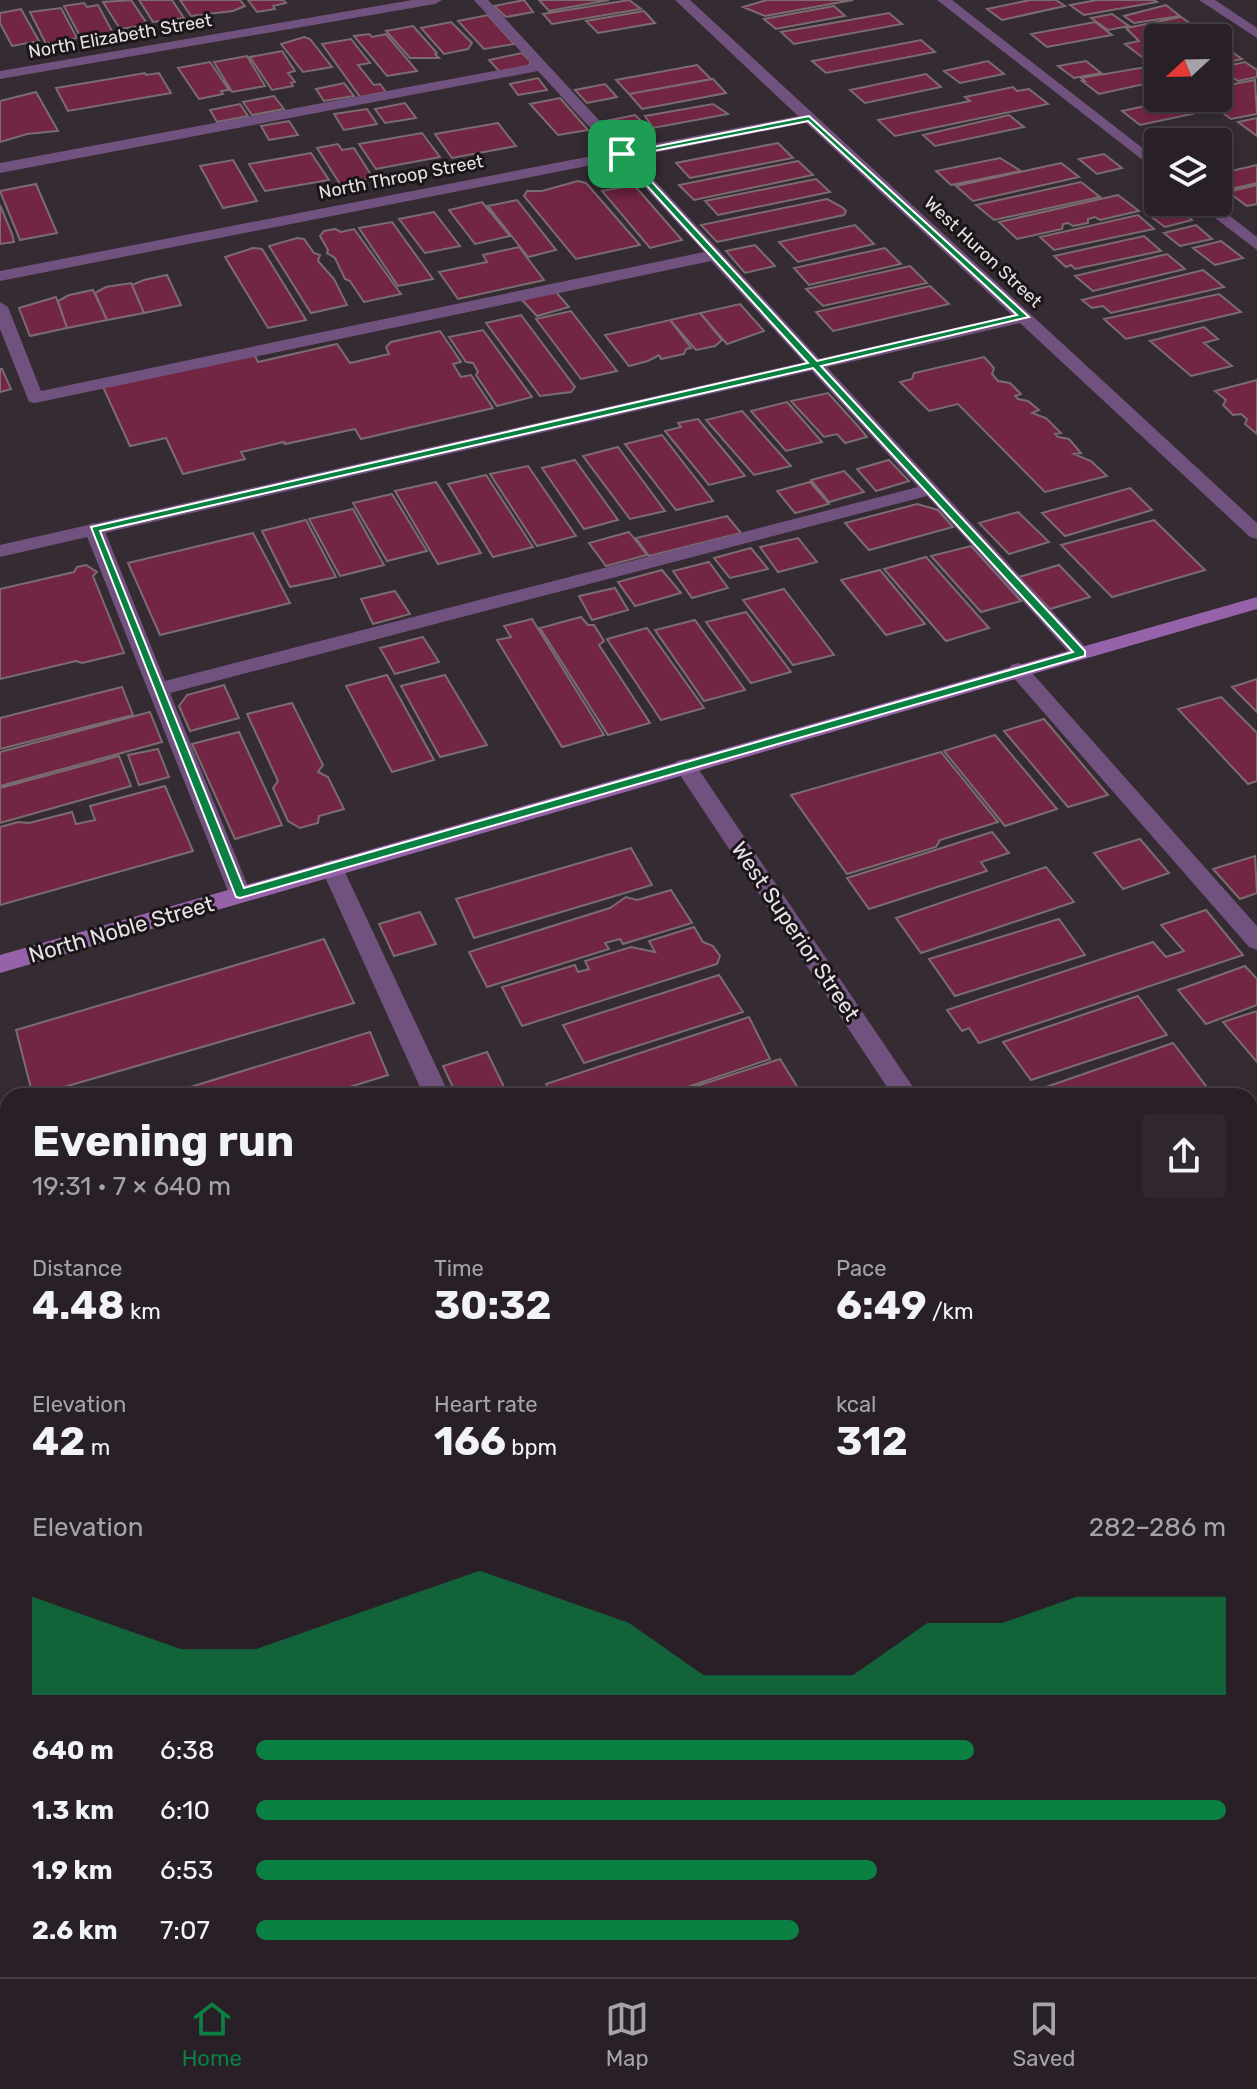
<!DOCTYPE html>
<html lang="en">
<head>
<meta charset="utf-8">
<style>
  body { margin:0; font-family:Rubik,sans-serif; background:#30282e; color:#f1f3f6; height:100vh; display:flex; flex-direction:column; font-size:30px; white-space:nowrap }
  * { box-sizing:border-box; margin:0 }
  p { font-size:26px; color:#a5a3a7 }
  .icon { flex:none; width:44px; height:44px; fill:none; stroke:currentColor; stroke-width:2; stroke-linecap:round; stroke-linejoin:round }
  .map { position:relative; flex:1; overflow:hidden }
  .side { position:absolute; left:0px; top:1088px; width:1258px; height:890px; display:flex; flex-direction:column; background:#282026; border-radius:24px 24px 0 0; box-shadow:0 4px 12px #0003,0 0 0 2px #443e43 }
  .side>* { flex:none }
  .needle { width:52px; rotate:248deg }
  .controls { position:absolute; left:1144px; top:24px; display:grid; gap:16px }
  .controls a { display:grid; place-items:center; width:88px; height:88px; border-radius:8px; background:#282026; box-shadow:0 4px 12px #0003,0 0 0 2px #443e43; font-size:40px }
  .pin { position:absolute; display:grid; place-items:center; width:68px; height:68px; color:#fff; margin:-34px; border-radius:16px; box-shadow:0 4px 12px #0006 }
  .round { display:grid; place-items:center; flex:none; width:84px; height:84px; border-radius:8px; background:#30282e }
  .overview { display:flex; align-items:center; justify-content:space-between; height:136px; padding:0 32px }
  h1 { font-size:44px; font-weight:700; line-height:60px }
  .figures { display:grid; grid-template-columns:repeat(3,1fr); gap:12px; height:136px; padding:8px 32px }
  .figures div { display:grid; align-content:center }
  .figures b { font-size:40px; font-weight:700 }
  .figures small { font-size:22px; font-weight:400 }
  .figures p { font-size:22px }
  .chart { height:224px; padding:16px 32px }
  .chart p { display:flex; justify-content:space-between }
  .chart svg { width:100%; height:144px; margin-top:8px; fill:#0b8043; opacity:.7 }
  ul { padding:0 32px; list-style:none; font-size:26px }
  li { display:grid; grid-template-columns:128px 96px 1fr; align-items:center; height:60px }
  li i { height:20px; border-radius:10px; background:#0b8043 }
  .tabs { display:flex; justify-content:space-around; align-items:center; height:112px; border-top:2px solid #443e43; background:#282026; font-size:22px; color:#a5a3a7 }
  .tabs a { display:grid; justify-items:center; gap:4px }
  .tabs .on { color:#0b8043 }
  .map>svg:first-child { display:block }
  .building { fill:#732544; stroke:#7a6c70; stroke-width:2 }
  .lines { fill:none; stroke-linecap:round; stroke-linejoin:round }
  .lane { fill:#71527e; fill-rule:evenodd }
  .street { fill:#71527e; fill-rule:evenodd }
  .secondary { fill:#9663aa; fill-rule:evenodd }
  .route { fill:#0b8043; stroke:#fff; stroke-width:2; fill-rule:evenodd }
  .labels { text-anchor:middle; stroke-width:6; stroke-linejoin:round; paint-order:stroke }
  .far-street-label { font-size:18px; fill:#e7e0e5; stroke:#1a1518 }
  .street-label { font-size:22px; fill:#e7e0e5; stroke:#1a1518 }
</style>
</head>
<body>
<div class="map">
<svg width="1257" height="1977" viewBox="0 0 1257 1977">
  <rect width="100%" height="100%" fill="#352b32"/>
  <path class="building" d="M131,0L148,25L120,29L103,2Z
    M139,0H172L184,18L153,22Z
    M180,0H240L245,6L233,11L191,16Z
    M248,0H283L286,3L273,6L275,9L257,12Z
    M524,0L533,12L506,17L494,6Z
    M539,0H609L549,11Z
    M629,0L641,9L552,24L543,14Z
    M767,0H853L765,16L743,7Z
    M1030,0H1056L1065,6L1002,20L987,9Z
    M1097,0H1154L1157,2L1084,15L1070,5Z
    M84,3L87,7L98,5L113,33L81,38L64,6Z
    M1166,5L1180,16L1134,23L1124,16Z
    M834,6L845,16L776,29L764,19Z
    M61,8L77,38L46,44L30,12Z
    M21,9L39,41L12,46L0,23V13Z
    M644,11L655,23L598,33L586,21Z
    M889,13L902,24L794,44L781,32Z
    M1112,14L1129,26L1108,30L1091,18Z
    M488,15L514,44L484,49L458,21Z
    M1181,17L1212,38H1158V53L1142,57L1125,44L1139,41L1126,28Z
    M451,22L472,43L468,49L444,54L421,28Z
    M1095,22L1112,35L1047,47L1031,34Z
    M413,26L437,53L435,54L439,58H410L386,31Z
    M369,34L372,37L386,34L417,71L387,76L354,36Z
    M304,37L310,39L332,67L303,72L281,44Z
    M351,39L370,63L358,65L374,85L380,84L386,92L360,97L322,44Z
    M921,40L935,52L826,73L812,61Z
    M1225,47L1242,59L1218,64V49Z
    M282,51L295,71L288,73L295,82L291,83L293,86L272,90L250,57Z
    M522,53L531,62L527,67L500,72L489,60Z
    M247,56L265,86L232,92L214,62Z
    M988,61L1004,74L960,83L944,71Z
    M1086,61L1101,73L1074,78L1058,66Z
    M210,62L229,90L221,91L223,94L199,99L178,68Z
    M1245,62L1257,70V77L1238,81L1218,68Z
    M697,65L711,79L629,94L616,80Z
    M1152,66L1158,70V81L1099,94L1082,81H1085L1081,78Z
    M145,73L146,75L159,73L171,93L68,111L56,88Z
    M926,74L941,87L865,103L850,90Z
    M538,78L547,90L518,95L510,84Z
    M713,79L726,93L642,109L629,94Z
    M1255,80L1257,114L1231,119L1203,98H1218V87Z
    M344,83L354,96L324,101L316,89Z
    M605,84L617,97L587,103L575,90Z
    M1013,87L1017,91L1029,89L1048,104L895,136L878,120L970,101L965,97Z
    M36,92L58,131L27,134L0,142V101Z
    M274,96L284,109L252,115L243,102Z
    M560,98L588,130L558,135L530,104Z
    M1173,100L1192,114L1140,125L1122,111Z
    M405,103L416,118L385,123L375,109Z
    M240,104L248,116L217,122L210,110Z
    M713,104L728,114L653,128L645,116Z
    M367,109L377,124L344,130L334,114Z
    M635,115L648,128L617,134L606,121Z
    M1009,115L1024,127L935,146L923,135Z
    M1257,118V136L1238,122Z
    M289,121L298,135L269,140L261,126Z
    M498,123L516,146L452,158L435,134Z
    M422,133L440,157L376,169L359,144Z
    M778,143L793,158L690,178L676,163Z
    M338,144L342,150L354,148L373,178L340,184L317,148Z
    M311,153L329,180L265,191L249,164Z
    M1104,154L1122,168L1097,174L1079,159Z
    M1000,158L1021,171L951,185L936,171Z
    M233,160L257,201L223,208L200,166Z
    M798,161L813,175L694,200L679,185Z
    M1061,163L1079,177L973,201L956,186Z
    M1257,165V183L1227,190L1218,183V174Z
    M816,179L830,192L718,215L705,201Z
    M578,181L586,183L640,245L576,259L524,196L527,191H542Z
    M1081,182L1100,197L994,220L976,205Z
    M36,184L57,233L20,240L0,191Z
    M634,185L682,240L650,248L602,191Z
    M1257,185V204L1247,206L1228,192Z
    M1118,195L1139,211L1100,220L1095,217L1088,219V223L1073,226L1068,223L1063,224L1062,229L1017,239L999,222Z
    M827,199L842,207L846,211L844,215L717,242L701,225Z
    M517,200L556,250L528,257L488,206Z
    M482,202L510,236L475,244L449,210Z
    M0,205L12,234L14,242L0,244Z
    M1173,206L1192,220L1165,227L1146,213Z
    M434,212L460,246L425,253L399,219Z
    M1138,215L1154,229L1054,250L1040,237Z
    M392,222L433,279L398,286L359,228Z
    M855,225L874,244L798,262L779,242Z
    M1196,225L1212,239L1180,246L1164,233Z
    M335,229L341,232L354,229L401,294L364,302L350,281L345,279L335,258L327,253L328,250L320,236L324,231Z
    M1144,236L1161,251L1075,269L1071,265L1066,267L1054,256Z
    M297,238L304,239L314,253L320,255L318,261L334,279L347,305L311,313L269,246Z
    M1221,241L1243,258L1215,265L1193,248Z
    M755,245L775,266L745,273L726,251Z
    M519,247L544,280L458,299L439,272L487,262L483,255Z
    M253,248L262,249L306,320L268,328L225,257Z
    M885,248L901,264L809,285L794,268Z
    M1167,254L1185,269L1093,291L1075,276Z
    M910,266L927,283L823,306L806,289Z
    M1203,270L1224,287L1111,313L1103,306L1092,308L1082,300Z
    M167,275L181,305L144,313L132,285L144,280Z
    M131,283L144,313L107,320L95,293L106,287Z
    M930,286L949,304L833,331L816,312Z
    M93,290L107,320L67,328L58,301L69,295Z
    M555,291L569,307L537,316L522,300Z
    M1219,294L1241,312L1126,339L1104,319Z
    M56,297L67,328L30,336L19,308Z
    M740,304L764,331L727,344L700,313Z
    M571,311L617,371L581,379L536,319Z
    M700,313L722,340L715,346L696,350L670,320Z
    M521,315L575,387L571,392L540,396L486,323Z
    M670,320L691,348L686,349L684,354L661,359L659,355L648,361L629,366L605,335Z
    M1204,327L1218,339L1204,343L1232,366L1191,376L1150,341Z
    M483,330L532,397L497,406L476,375L478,372L473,363L466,362L449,337Z
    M440,331L461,362L453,364L461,377L471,375L493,408L361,439L355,429L285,444L284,442L241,452L245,459L183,474L166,438L130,446L103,387L254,354L258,362L337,344L350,363L389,354L386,347L391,342Z
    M984,357L994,368L992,374L998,381L1010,383L1021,394L1015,396L1018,399L1028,401L1039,410L1032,413L1046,418L1061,433L1055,434L1058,437L1069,439L1081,453L1074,454L1091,461L1107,476L1045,492L958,404L929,411L900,382L912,379L914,373Z
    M0,369H2L11,389L0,392Z
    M1257,380V434L1245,424L1247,419L1241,414L1233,415L1223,405L1226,400L1215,391Z
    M828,393L857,425L867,437L845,443L837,434L824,437L791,401Z
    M787,402L822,442L786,451L751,411Z
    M742,411L791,466L754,475L706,420Z
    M698,419L745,476L709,485L665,431L681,427L678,423Z
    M662,435L713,501L676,510L625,444Z
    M618,447L665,511L630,519L583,456Z
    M575,460L618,520L584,529L542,468Z
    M889,460L909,481L876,491L857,469Z
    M528,466L576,536L537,546L490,474Z
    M844,471L864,492L829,502L811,480Z
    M486,475L533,547L493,557L448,484Z
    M436,482L481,553L438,564L395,491Z
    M810,482L829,504L795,513L777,491Z
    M1130,488L1152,510L1065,536L1042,513Z
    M392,494L427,551L387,561L353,503Z
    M917,504L938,510L953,527L869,550L845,523Z
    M353,509L384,565L340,576L309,519Z
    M1018,512L1049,542L1009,554L979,523Z
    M727,516L741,533L649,556L636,538Z
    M306,520L336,577L290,587L262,531Z
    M1154,520L1205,570L1112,597L1061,545Z
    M629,532L647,555L606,566L589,543Z
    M253,533L290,603L160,635L128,563Z
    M798,538L817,562L778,572L760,547Z
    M971,546L1021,601L981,612L931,556Z
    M751,548L768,569L730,578L714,558Z
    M926,557L989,628L946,641L884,569Z
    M709,562L728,588L692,598L673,571Z
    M86,565L97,572L93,576L124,653L82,663L76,661L0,679V589L74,572L77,567Z
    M1059,565L1090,597L1050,609L1019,577Z
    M662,570L681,593L635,606L618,582Z
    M880,570L925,624L886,635L841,580Z
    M615,588L628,610L592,620L579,596Z
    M784,589L834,655L793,665L743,600Z
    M395,591L410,614L373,624L361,599Z
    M746,612L791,672L751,683L706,622Z
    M581,617L588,625H594L604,641L599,645L650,723L608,735L540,628Z
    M532,619L604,735L562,747L497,640L511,637L504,626Z
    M695,620L745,690L704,701L655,630Z
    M647,628L704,708L661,720L607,639Z
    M423,637L439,662L395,674L380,648Z
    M387,675L434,760L392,772L346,686Z
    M445,675L487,745L440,757L401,686Z
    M1257,679V712L1232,687Z
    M224,685L239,718L190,731L179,706L187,695Z
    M122,687L133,715L0,749V718Z
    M1221,697L1257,733V781L1248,784L1178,709Z
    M292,703L323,765L318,772L328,777L344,809L319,816L318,823L300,828L288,821L273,788L278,781L247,714Z
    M150,712L162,742L0,786V752Z
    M1044,719L1108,795L1068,807L1004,731Z
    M239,732L282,825L235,839L192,744Z
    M995,735L1057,809L1005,826L944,751Z
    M158,749L169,777L139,785L128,755Z
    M941,752L998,822L940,840L936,847L847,874L791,795Z
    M119,756L131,786L0,823V788Z
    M165,786L193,851L0,905V827L18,822L29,823L72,812L76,824L95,820L90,806Z
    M992,832L1009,853L981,862L987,871L869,909L847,878Z
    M1140,839L1169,873L1123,889L1094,853Z
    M631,848L652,885L474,938L456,899Z
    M1255,856L1257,893L1240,899L1213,869Z
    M1046,867L1074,902L921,953L896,918Z
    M671,890L692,923L623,944L620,939L605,943L609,949L487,987L469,952L610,908L626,897L637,900Z
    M1206,910L1243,955L979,1043L969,1028L962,1031L947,1010L1153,942L1166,957L1184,951L1161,925Z
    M420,912L436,944L394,956L379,924Z
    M1059,919L1085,955L955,996L929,959Z
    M694,927L703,942L713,946L720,956L717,964L522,1026L502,987L575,965L578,972L589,969L585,961L631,947L655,952L649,941Z
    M324,939L354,1003L33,1096L16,1030Z
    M1245,966L1257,979V1005L1206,1024L1178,990Z
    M719,975L743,1012L584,1063L563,1025Z
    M1138,996L1167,1035L1031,1080L1003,1042Z
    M1257,1011V1062L1223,1022Z
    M749,1017L770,1059L661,1096H553L546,1084Z
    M370,1032L388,1075L321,1096H161Z
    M1173,1043L1206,1086L1177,1096H1020Z
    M487,1052L504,1087L479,1096H457L443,1066Z
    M780,1059L803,1096H666Z
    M1257,1141V1194L1250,1197V1144Z
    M1257,1202V1263L1250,1266V1205Z
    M1257,1276V1340L1250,1343V1279Z
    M1257,1348V1418H1256L1250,1409V1351Z
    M1257,1870V1977H1044L1058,1970H1250V1874Z
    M304,1970H421L405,1977H306Z"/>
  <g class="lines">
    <path class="lane" d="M474,0H488L1091,653L1081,659L1074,658L927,496L170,693L251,894L248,900H232L229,894L84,529L87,525L94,523L104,529L165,681L918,487L711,261L35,403L29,402L0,329V302L8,307L41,391L704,252L538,71L0,173V163L532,64Z
      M1018,663L1025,665L1257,926V950L1249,947L1011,675L1008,670L1011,665Z
      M332,860L340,862L343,868L450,1096H424L321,868L324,862Z
      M826,1970H860L863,1977H829Z"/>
    <path class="street" d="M412,0H442L435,4L0,79V71Z
      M675,0H690L1257,523V539L1250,537L1020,323L0,557V545L1012,315L806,123L0,281V271L798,116Z
      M937,0H952L1158,160V172Z
      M1199,0H1215L1257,28V38Z
      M1194,202H1212L1257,237V250Z
      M685,759L693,761L919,1096H893L674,766L677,761Z
      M1250,1596L1257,1599V1637L1250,1634Z
      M1257,1706V1739L1250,1742V1709Z
      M8,1759V1791L0,1794V1762Z
      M695,1970H741L738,1977H692Z"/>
    <path class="secondary" d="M1257,597V609L0,973V955Z
      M0,1364L8,1367V1421L0,1418Z
      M132,1970H166L168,1977H134Z"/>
  </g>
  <path class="route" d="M809,116L1029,317L821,366L1085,651V656L240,898L236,897L91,527L808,363L618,154ZM808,121L1017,315L817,361L628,156ZM813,368L1073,652L244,888L100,531Z"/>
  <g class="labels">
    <g class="far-street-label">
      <text transform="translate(120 36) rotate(-10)" y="6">North Elizabeth Street</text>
      <text transform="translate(401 177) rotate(-11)" y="6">North Throop Street</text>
      <text transform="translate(983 252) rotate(43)" y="6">West Huron Street</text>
    </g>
    <g class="street-label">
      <text transform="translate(121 929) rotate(-16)" y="8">North Noble Street</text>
      <text transform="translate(796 931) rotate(56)" y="8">West Superior Street</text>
    </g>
  </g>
</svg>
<div class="controls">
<a><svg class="needle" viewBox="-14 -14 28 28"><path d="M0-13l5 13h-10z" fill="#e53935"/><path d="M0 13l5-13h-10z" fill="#a5a3a7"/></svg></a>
<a><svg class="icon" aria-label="layers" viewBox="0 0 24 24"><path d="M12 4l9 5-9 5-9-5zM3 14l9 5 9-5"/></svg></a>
</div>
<div class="pin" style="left:622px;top:154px;background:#1e9e55"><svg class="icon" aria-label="arrive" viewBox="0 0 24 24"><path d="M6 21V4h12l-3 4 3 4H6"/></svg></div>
<section class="side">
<div class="overview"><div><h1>Evening run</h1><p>19:31 · 7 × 640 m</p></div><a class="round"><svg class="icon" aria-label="share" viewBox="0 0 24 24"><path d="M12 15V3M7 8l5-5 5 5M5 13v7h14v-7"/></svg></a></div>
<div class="figures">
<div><p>Distance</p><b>4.48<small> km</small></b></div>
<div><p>Time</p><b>30:32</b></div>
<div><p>Pace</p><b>6:49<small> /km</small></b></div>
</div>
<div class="figures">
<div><p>Elevation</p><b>42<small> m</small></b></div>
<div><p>Heart rate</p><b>166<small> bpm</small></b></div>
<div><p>kcal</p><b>312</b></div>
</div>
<div class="chart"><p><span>Elevation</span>282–286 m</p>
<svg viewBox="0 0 160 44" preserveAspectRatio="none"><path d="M0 44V14L10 22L20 30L30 30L40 22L50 14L60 6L70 14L80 22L90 38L100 38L110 38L120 22L130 22L140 14L150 14L160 14V44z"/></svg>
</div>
<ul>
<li><b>640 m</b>6:38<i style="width:74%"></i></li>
<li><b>1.3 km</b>6:10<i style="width:100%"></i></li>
<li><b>1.9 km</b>6:53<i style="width:64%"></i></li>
<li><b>2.6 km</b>7:07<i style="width:56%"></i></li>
</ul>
</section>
</div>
<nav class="tabs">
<a class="on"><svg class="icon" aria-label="home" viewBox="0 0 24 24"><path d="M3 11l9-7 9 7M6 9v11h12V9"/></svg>Home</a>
<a><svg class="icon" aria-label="map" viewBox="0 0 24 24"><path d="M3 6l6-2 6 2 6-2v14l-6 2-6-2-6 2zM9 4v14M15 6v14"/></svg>Map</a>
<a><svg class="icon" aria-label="saved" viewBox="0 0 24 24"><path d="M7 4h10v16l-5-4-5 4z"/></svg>Saved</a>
</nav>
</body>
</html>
